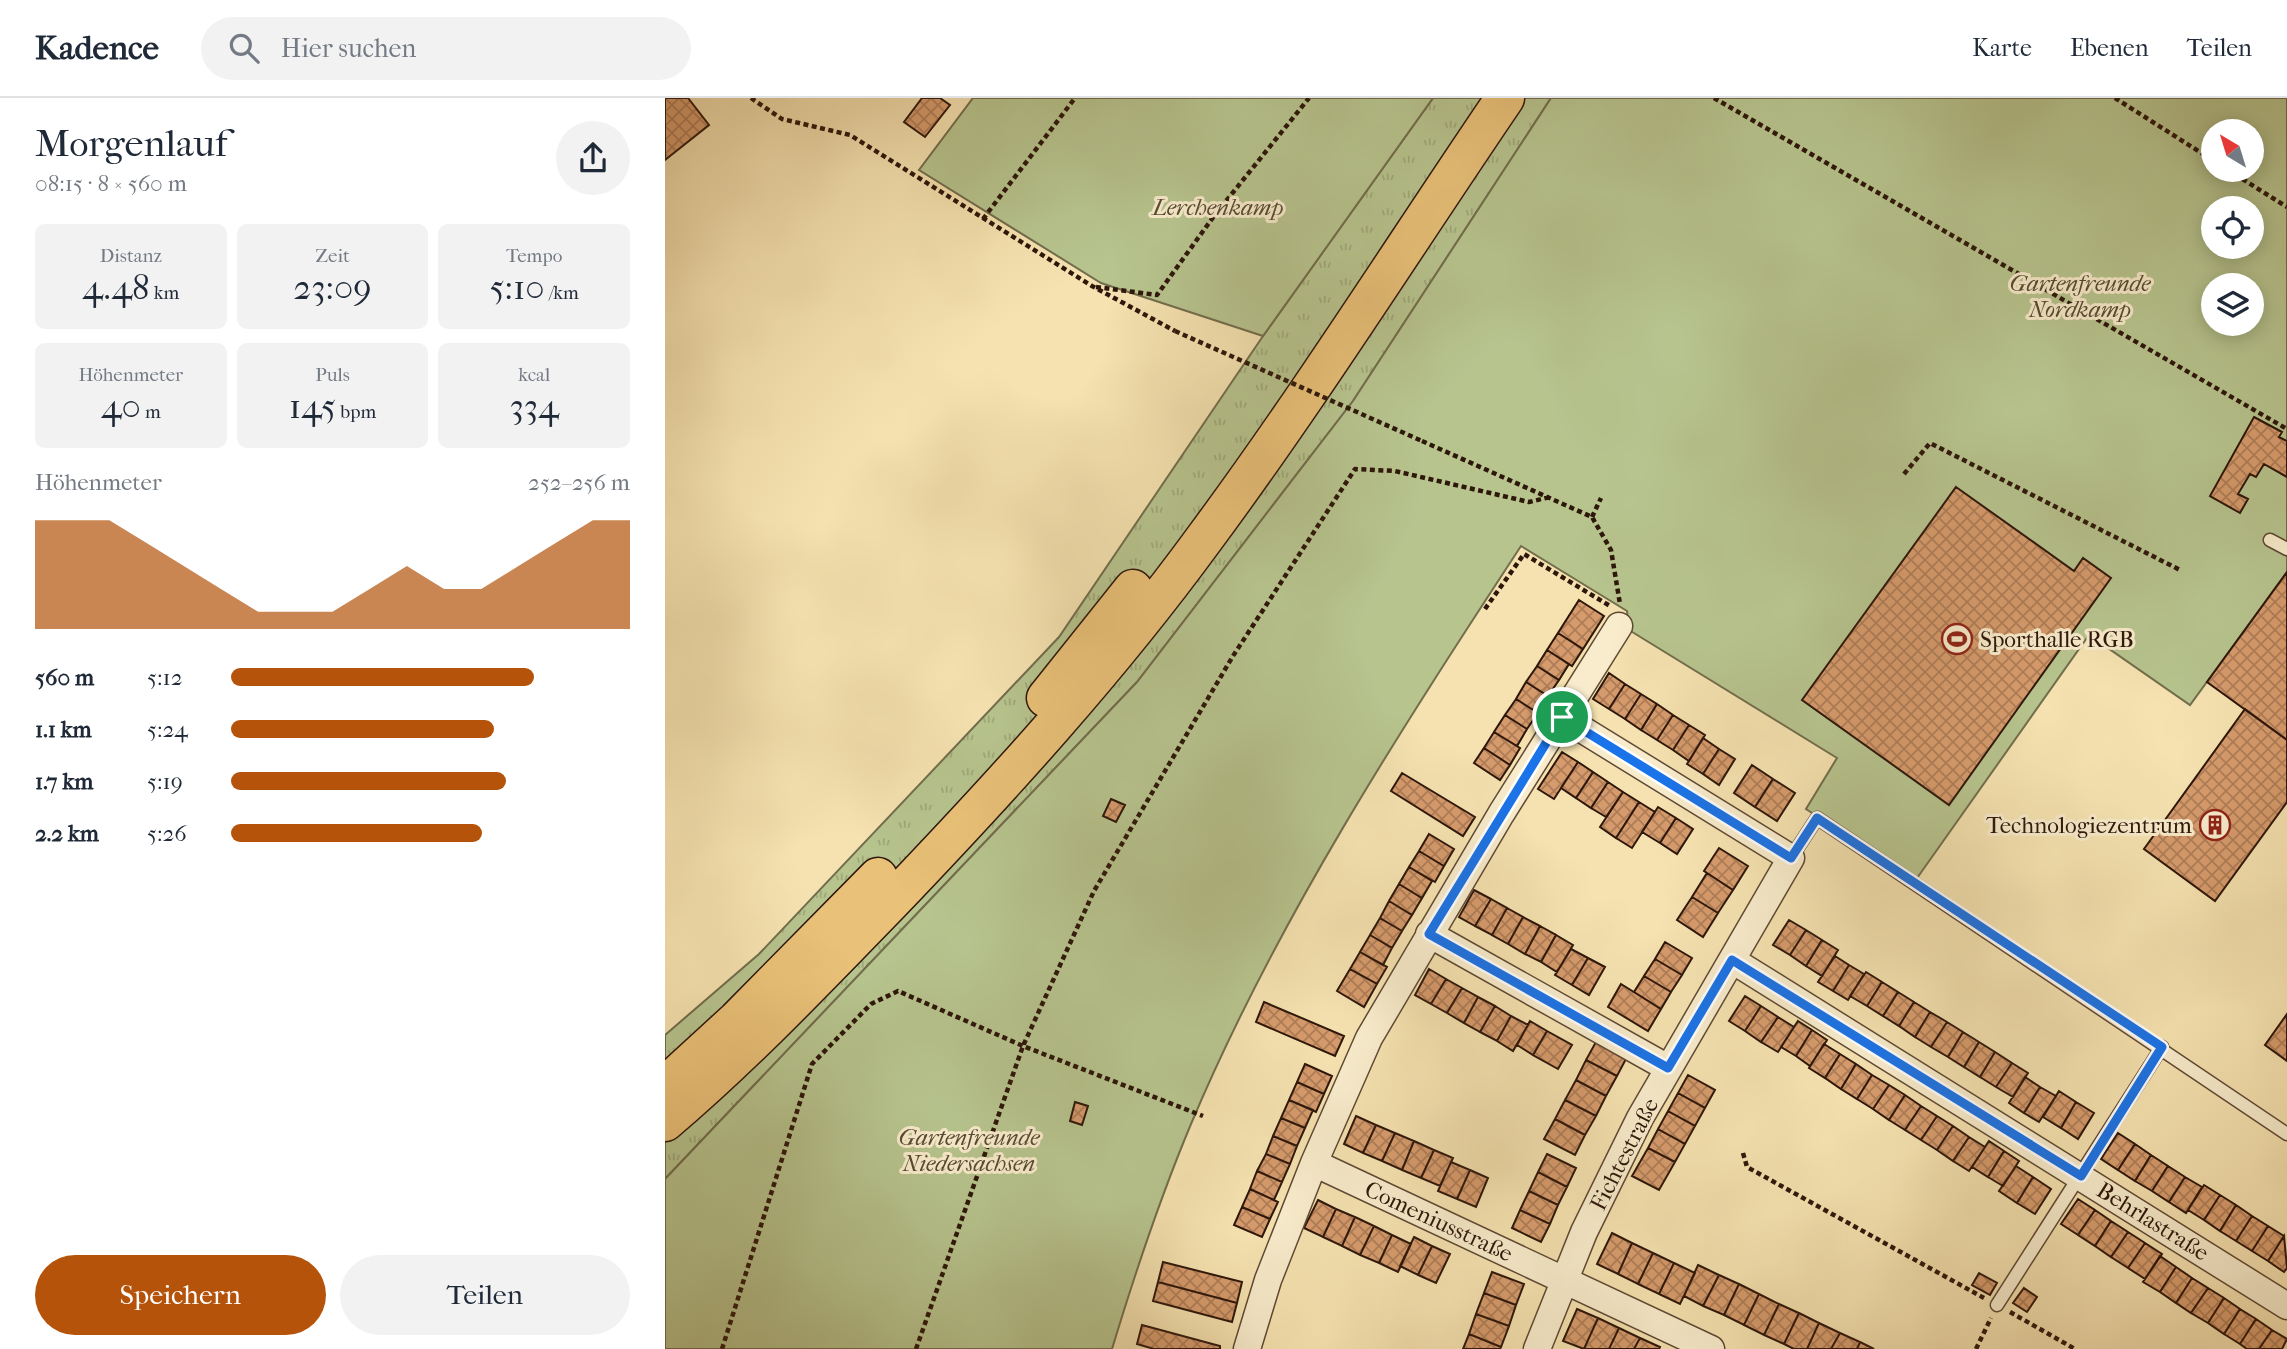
<!DOCTYPE html>
<html lang="de">
<head>
<meta charset="utf-8">
<style>
  body { margin:0; font-family:"IM FELL French Canon",serif; background:#f2f2f3; color:#1f2937; height:100vh; display:flex; flex-direction:column; font-size:26px; white-space:nowrap }
  * { box-sizing:border-box; margin:0 }
  p { font-size:23px; color:#747a83 }
  .icon { flex:none; width:38px; height:38px; fill:none; stroke:currentColor; stroke-width:2; stroke-linecap:round; stroke-linejoin:round }
  .map { position:relative; flex:1; overflow:hidden }
  .details { display:flex; flex-direction:column; background:#fff; width:665px }
  .details>* { flex:none }
  .needle { width:46px; rotate:322deg }
  .controls { position:absolute; left:1536px; top:21px; display:grid; gap:14px }
  .controls a { display:grid; place-items:center; width:63px; height:63px; border-radius:50%; background:#fff; box-shadow:0 4px 18px #0003; font-size:35px }
  .pin { position:absolute; display:grid; place-items:center; width:60px; height:60px; color:#fff; margin:-30px; border:4px solid #fff; border-radius:50%; box-shadow:0 2px 7px #0007 }
  .round { display:grid; place-items:center; flex:none; width:74px; height:74px; border-radius:37px; background:#f2f2f3 }
  .overview { display:flex; align-items:center; justify-content:space-between; height:119px; padding:0 35px }
  h1 { font-size:38px; font-weight:600; line-height:52px }
  .figures { display:grid; grid-template-columns:repeat(3,1fr); gap:10px; height:119px; padding:7px 35px }
  .figures div { display:grid; align-content:center; border-radius:10px; background:#f2f2f3; text-align:center }
  .figures b { font-size:35px; font-weight:600 }
  .figures small { font-size:19px; font-weight:400 }
  .figures p { font-size:19px }
  .chart { height:196px; padding:14px 35px }
  .chart p { display:flex; justify-content:space-between }
  .chart svg { width:100%; height:126px; margin-top:7px; fill:#b45309; opacity:.7 }
  .cta { display:flex; gap:14px; margin-top:auto; padding:14px 35px }
  .cta a { flex:1; height:80px; border-radius:42px; background:#b45309; color:#fff; font-size:28px; font-weight:600; line-height:80px; text-align:center }
  .cta a+a { background:#f2f2f3; color:#1f2937 }
  ul { padding:0 35px; list-style:none; font-size:23px }
  li { display:grid; grid-template-columns:112px 84px 1fr; align-items:center; height:52px }
  li i { height:18px; border-radius:9px; background:#b45309 }
  header { display:flex; align-items:center; gap:42px; box-sizing:border-box; height:98px; padding:0 35px; background:#fff; border-bottom:2px solid #e0e1e3 }
  header strong { font-size:33px }
  nav { display:flex; gap:38px; margin-inline-start:auto; font-size:24px }
  .search { width:490px; height:63px; background:#f2f2f3; display:flex; align-items:center; gap:18px; box-sizing:border-box; padding:0 24px; border-radius:38px; color:#747a83; font-size:26px }
  main { display:flex; flex:1; min-height:0 }
  .map>svg:first-child { display:block }
  .grass { fill:url(#grass-tufts); stroke:#726d4c; stroke-width:2 }
  .garden { fill:#b7c48e; stroke:#726d4c; stroke-width:2; fill-rule:evenodd }
  .building { fill:url(#building-cross-hatch); stroke:#2d160a; stroke-width:2 }
  .lines { fill:none; stroke-linecap:round; stroke-linejoin:round }
  .service-casing { stroke:#5f4934; stroke-width:15 }
  .minor-casing { stroke:#5f4934; stroke-width:29 }
  .trunk-casing { stroke:#2d160a; stroke-width:41 }
  .path { stroke:#2d160a; stroke-width:4.5; stroke-dasharray:5 3.5; stroke-linecap:butt }
  .service { stroke:#f8eccc; stroke-width:12 }
  .minor { stroke:#f8eccc; stroke-width:26 }
  .trunk { stroke:#eac178; stroke-width:38 }
  .path-bridge { stroke:#2d160a; stroke-width:4.5; stroke-dasharray:5 3.5; stroke-linecap:butt }
  .route-casing { stroke:#fff; stroke-width:14 }
  .route { stroke:#1a73e8; stroke-width:9 }
  .labels { text-anchor:middle; stroke-width:6; stroke-linejoin:round; paint-order:stroke }
  .park-label { font-size:23px; font-style:italic; fill:#564a32; stroke:#f8eccc }
  .poi-label { font-size:23px; fill:#2d160a; stroke:#f8eccc; text-anchor:start }
  .street-label { font-size:23px; fill:#2d160a; stroke:#f8eccc }
</style>
</head>
<body>
<header>
<strong>Kadence</strong>
<div class="search"><svg class="icon" aria-label="search" viewBox="0 0 24 24"><circle cx="10" cy="10" r="6"/><path d="M15 15l6 6"/></svg>Hier suchen</div>
<nav><a>Karte</a><a>Ebenen</a><a>Teilen</a></nav>
</header>
<main>
<section class="details">
<div class="overview"><div><h1>Morgenlauf</h1><p>08:15 · 8 × 560 m</p></div><a class="round"><svg class="icon" aria-label="share" viewBox="0 0 24 24"><path d="M12 15V3M7 8l5-5 5 5M5 13v7h14v-7"/></svg></a></div>
<div class="figures">
<div><p>Distanz</p><b>4.48<small> km</small></b></div>
<div><p>Zeit</p><b>23:09</b></div>
<div><p>Tempo</p><b>5:10<small> /km</small></b></div>
</div>
<div class="figures">
<div><p>Höhenmeter</p><b>40<small> m</small></b></div>
<div><p>Puls</p><b>145<small> bpm</small></b></div>
<div><p>kcal</p><b>334</b></div>
</div>
<div class="chart"><p><span>Höhenmeter</span>252–256 m</p>
<svg viewBox="0 0 160 44" preserveAspectRatio="none"><path d="M0 44V6L10 6L20 6L30 14L40 22L50 30L60 38L70 38L80 38L90 30L100 22L110 30L120 30L130 22L140 14L150 6L160 6V44z"/></svg>
</div>
<ul>
<li><b>560 m</b>5:12<i style="width:76%"></i></li>
<li><b>1.1 km</b>5:24<i style="width:66%"></i></li>
<li><b>1.7 km</b>5:19<i style="width:69%"></i></li>
<li><b>2.2 km</b>5:26<i style="width:63%"></i></li>
</ul>
<div class="cta"><a>Speichern</a><a>Teilen</a></div>
</section>
<div class="map">
<svg width="1622" height="1251" viewBox="0 0 1622 1251">
  <defs>
    <pattern id="grass-tufts" width="24" height="20" patternUnits="userSpaceOnUse" patternTransform="scale(1.75)"><rect width="24" height="20" fill="#b7c48e"/><path d="M3 7l-1-3M5 7V3M7 7l1-3M15 17l-1-3M17 17v-4M19 17l1-3" fill="none" stroke="#9ea879"/></pattern>
    <pattern id="building-cross-hatch" width="8" height="8" patternUnits="userSpaceOnUse" patternTransform="scale(1.75)"><rect width="8" height="8" fill="#d69b6c"/><path d="M0 0l8 8M0 8l8-8" fill="none" stroke="#ae7d57"/></pattern>
  </defs>
  <rect width="100%" height="100%" fill="#f5e2b0"/>
  <filter id="stains"><feTurbulence type="fractalNoise" baseFrequency=".00286" numOctaves="4"/><feColorMatrix values="0 0 0 0 .2 0 0 0 0 .09 0 0 0 0 .02 0 0 0 .5 -.17"/></filter>
  <radialGradient id="worn" r=".72"><stop offset=".6" stop-color="#630" stop-opacity="0"/><stop offset="1" stop-color="#630" stop-opacity=".3"/></radialGradient>
  <path class="grass" d="M768,0H886L688,303L472,584L0,1081V937L94,856L394,539L598,238Z"/>
  <path class="garden" d="M308,0H768L598,238L436,185L254,72Z
    M886,0H1622V474L1525,607L1424,537L1250,783L1141,711L1172,660L964,532L962,513L856,448C735,633 612,822 526,1026C495,1100 470,1175 447,1251H0V1081L472,584L688,303ZM1549,33H1587V72H1549ZM1549,110H1587V149H1549ZM1549,187H1587V226H1549Z"/>
  <path class="building" d="M0,0H23L44,27L0,62Z
    M257,0H275L285,7L260,39L239,24Z
    M1589,319L1617,334L1614,339L1622,343V379L1599,366L1591,379L1585,376L1573,396L1583,401L1575,415L1545,398Z
    M1291,389L1409,473L1418,460L1446,480L1284,707L1137,602Z
    M1622,474V642L1542,584Z
    M914,502L939,518L918,551L893,535Z
    M893,535L918,551L907,568L882,552Z
    M882,552L904,566L894,582L872,568Z
    M872,568L894,582L883,598L861,584Z
    M944,575L960,586L944,611L928,601Z
    M861,584L883,598L873,615L851,601Z
    M960,586L976,596L960,621L944,611Z
    M976,596L992,606L976,632L960,621Z
    M851,601L873,615L862,631L840,617Z
    M992,606L1008,617L992,642L976,632Z
    M1580,611L1622,642V704L1550,803L1479,751Z
    M840,617L862,631L852,648L829,634Z
    M1008,617L1024,627L1008,652L992,642Z
    M1024,627L1040,637L1024,663L1008,652Z
    M829,634L855,650L845,667L819,650Z
    M1038,640L1054,651L1038,676L1022,666Z
    M819,650L845,667L835,682L809,665Z
    M1054,651L1070,661L1054,687L1038,676Z
    M897,654L913,664L889,701L873,691Z
    M913,664L928,674L911,700L896,690Z
    M1087,667L1108,681L1090,709L1069,695Z
    M928,674L943,684L926,710L911,700Z
    M737,675L810,719L798,738L726,693Z
    M1108,681L1130,695L1112,723L1090,709Z
    M943,684L958,694L941,719L926,710Z
    M958,694L974,704L951,740L935,729Z
    M446,701L460,707L451,724L438,718Z
    M974,704L990,714L967,750L951,740Z
    M993,709L1011,720L995,745L977,734Z
    M1011,720L1028,731L1012,756L995,745Z
    M764,736L789,751L779,768L754,753Z
    M1054,750L1083,768L1068,792L1039,773Z
    M754,753L779,768L770,784L744,769Z
    M744,769L767,783L757,800L734,786Z
    M1042,775L1068,792L1053,815L1027,799Z
    M734,786L757,800L747,817L724,803Z
    M809,792L826,801L810,828L794,819Z
    M1027,799L1053,815L1038,839L1012,822Z
    M826,801L842,810L827,837L810,828Z
    M724,803L747,817L737,833L715,820Z
    M842,810L858,819L843,846L827,837Z
    M858,819L875,828L860,856L843,846Z
    M715,820L737,833L727,850L705,837Z
    M1124,822L1141,832L1125,857L1108,847Z
    M875,828L891,837L876,864L860,856Z
    M1141,832L1157,842L1141,868L1125,857Z
    M705,837L727,850L718,867L695,854Z
    M891,837L908,847L892,874L876,864Z
    M1157,842L1173,852L1157,878L1141,868Z
    M1000,844L1027,860L1017,877L990,861Z
    M906,851L923,860L907,887L890,877Z
    M695,854L722,869L712,886L685,871Z
    M1170,858L1184,867L1168,893L1153,884Z
    M923,860L940,869L924,897L907,887Z
    M990,861L1017,877L1006,894L979,878Z
    M1184,867L1199,876L1183,902L1168,893Z
    M685,871L712,886L699,909L672,893Z
    M764,871L781,881L766,906L750,897Z
    M1201,874L1217,884L1202,908L1185,898Z
    M979,878L1006,894L996,911L969,894Z
    M781,881L797,890L782,915L766,906Z
    M1217,884L1233,894L1218,918L1202,908Z
    M956,886L996,911L983,933L943,909Z
    M797,890L813,899L799,925L782,915Z
    M1233,894L1249,904L1234,928L1218,918Z
    M1080,898L1096,908L1080,933L1064,923Z
    M813,899L830,908L815,934L799,925Z
    M599,904L679,938L670,958L591,924Z
    M1249,904L1265,914L1250,939L1234,928Z
    M830,908L846,918L832,943L815,934Z
    M1096,908L1113,919L1096,944L1080,933Z
    M1265,914L1282,924L1266,949L1250,939Z
    M1622,916V963L1600,947Z
    M846,918L863,927L848,953L832,943Z
    M1113,919L1129,929L1113,954L1096,944Z
    M865,923L882,933L868,957L852,947Z
    M1133,923L1147,932L1131,958L1116,949Z
    M1282,924L1298,934L1283,959L1266,949Z
    M1147,932L1162,942L1145,968L1131,958Z
    M882,933L907,947L893,971L868,957Z
    M1298,934L1314,944L1299,969L1283,959Z
    M932,942L962,959L952,978L921,962Z
    M1314,944L1330,954L1315,979L1299,969Z
    M1159,946L1175,956L1160,980L1144,970Z
    M1330,954L1347,965L1331,989L1315,979Z
    M1175,956L1191,966L1176,991L1160,980Z
    M921,962L952,978L941,998L911,982Z
    M1347,965L1363,975L1348,999L1331,989Z
    M640,966L667,978L659,996L632,984Z
    M1191,966L1207,977L1192,1001L1176,991Z
    M1023,977L1050,992L1040,1010L1013,995Z
    M1207,977L1224,987L1208,1011L1192,1001Z
    M1360,979L1375,989L1359,1015L1344,1005Z
    M911,982L941,998L931,1018L900,1002Z
    M632,984L659,996L651,1014L624,1002Z
    M1224,987L1240,997L1224,1022L1208,1011Z
    M1375,989L1391,998L1374,1024L1359,1015Z
    M1394,993L1411,1004L1396,1030L1378,1019Z
    M1013,995L1040,1010L1030,1028L1003,1013Z
    M1240,997L1256,1008L1240,1032L1224,1022Z
    M624,1002L648,1012L640,1030L616,1020Z
    M900,1002L931,1018L920,1037L890,1021Z
    M410,1004L423,1008L417,1027L405,1023Z
    M1411,1004L1429,1015L1413,1041L1396,1030Z
    M1256,1008L1272,1018L1256,1042L1240,1032Z
    M1003,1013L1030,1028L1020,1046L993,1031Z
    M691,1018L711,1027L698,1055L679,1046Z
    M1272,1018L1288,1028L1272,1052L1256,1042Z
    M616,1020L640,1030L632,1048L608,1038Z
    M890,1021L920,1037L910,1057L879,1041Z
    M711,1027L730,1035L717,1063L698,1055Z
    M1288,1028L1304,1039L1288,1063L1272,1052Z
    M993,1031L1020,1046L1010,1064L983,1050Z
    M730,1035L749,1043L737,1072L717,1063Z
    M1453,1035L1470,1046L1453,1072L1436,1061Z
    M608,1038L632,1048L625,1066L601,1056Z
    M1304,1039L1320,1049L1304,1073L1288,1063Z
    M749,1043L769,1052L756,1080L737,1072Z
    M1324,1043L1339,1053L1323,1079L1307,1069Z
    M1470,1046L1486,1057L1470,1083L1453,1072Z
    M983,1050L1010,1064L994,1092L967,1078Z
    M769,1052L788,1060L775,1088L756,1080Z
    M1339,1053L1354,1063L1338,1088L1323,1079Z
    M601,1056L625,1066L617,1084L592,1073Z
    M882,1056L911,1070L902,1089L873,1074Z
    M1486,1057L1503,1068L1487,1093L1470,1083Z
    M786,1064L805,1072L792,1101L773,1093Z
    M1351,1068L1368,1079L1352,1105L1334,1093Z
    M1503,1068L1520,1079L1504,1104L1487,1093Z
    M805,1072L823,1080L811,1109L792,1101Z
    M592,1073L617,1084L609,1102L585,1091Z
    M873,1074L902,1089L893,1107L864,1093Z
    M1368,1079L1386,1091L1370,1116L1352,1105Z
    M1520,1079L1537,1089L1521,1115L1504,1104Z
    M1539,1087L1555,1097L1539,1122L1523,1112Z
    M585,1091L613,1104L605,1121L577,1109Z
    M864,1093L893,1107L885,1126L855,1112Z
    M1555,1097L1571,1107L1555,1133L1539,1122Z
    M1413,1101L1430,1112L1413,1137L1396,1126Z
    M653,1102L671,1111L658,1139L639,1130Z
    M1571,1107L1587,1118L1571,1143L1555,1133Z
    M577,1109L605,1121L597,1139L569,1127Z
    M671,1111L690,1119L677,1148L658,1139Z
    M855,1112L885,1126L876,1144L847,1130Z
    M1430,1112L1446,1123L1430,1148L1413,1137Z
    M1587,1118L1603,1128L1587,1153L1571,1143Z
    M690,1119L709,1128L695,1157L677,1148Z
    M1446,1123L1463,1134L1446,1159L1430,1148Z
    M709,1128L727,1137L714,1165L695,1157Z
    M1603,1128L1619,1138L1603,1163L1587,1153Z
    M1463,1134L1480,1145L1463,1170L1446,1159Z
    M947,1135L967,1145L953,1176L932,1166Z
    M727,1137L746,1146L733,1174L714,1165Z
    M1619,1138L1622,1170L1619,1174L1603,1163Z
    M749,1139L767,1148L753,1177L735,1168Z
    M967,1145L988,1155L973,1186L953,1176Z
    M1480,1145L1497,1156L1480,1181L1463,1170Z
    M767,1148L785,1156L771,1185L753,1177Z
    M988,1155L1009,1165L994,1196L973,1186Z
    M1495,1158L1511,1169L1495,1194L1478,1184Z
    M498,1164L577,1184L572,1205L493,1184Z
    M1009,1165L1030,1175L1015,1206L994,1196Z
    M1033,1167L1054,1177L1038,1208L1019,1198Z
    M1511,1169L1527,1180L1511,1205L1495,1194Z
    M827,1174L859,1186L851,1207L819,1195Z
    M1314,1175L1332,1185L1325,1197L1307,1187Z
    M1054,1177L1074,1186L1059,1217L1038,1208Z
    M1527,1180L1543,1190L1526,1215L1511,1205Z
    M493,1184L572,1205L567,1224L488,1203Z
    M1074,1186L1094,1196L1079,1227L1059,1217Z
    M1359,1190L1372,1199L1362,1214L1348,1205Z
    M1543,1190L1559,1200L1543,1225L1526,1215Z
    M819,1195L851,1207L844,1228L811,1216Z
    M1094,1196L1114,1206L1099,1237L1079,1227Z
    M1559,1200L1575,1211L1559,1236L1543,1225Z
    M1114,1206L1134,1215L1119,1246L1099,1237Z
    M912,1211L933,1220L919,1251L898,1243Z
    M1575,1211L1591,1221L1575,1246L1559,1236Z
    M1134,1215L1154,1225L1142,1251H1129L1119,1246Z
    M811,1216L844,1228L836,1249L804,1236Z
    M933,1220L954,1230L944,1251H919Z
    M1591,1221L1607,1232L1594,1251H1582L1575,1246Z
    M1154,1225L1175,1235L1166,1251H1142Z
    M477,1227L555,1248V1251H489L472,1246Z
    M954,1230L975,1240L969,1251H944Z
    M1607,1232L1622,1241L1617,1251H1594Z
    M1175,1235L1195,1244L1192,1251H1166Z
    M804,1236L836,1249L835,1251H798Z
    M975,1240L995,1249L994,1251H969Z
    M1195,1244L1209,1251H1192Z"/>
  <g class="lines">
    <g class="service-casing">
      <path id="service" d="M1605,442L1622,451
        M1126,760L1152,720L1622,1036
        M1332,1207L1497,949"/>
    </g>
    <g class="minor-casing">
      <path id="minor" d="M764,836L1003,970
        M1067,862L1622,1208
        M649,1065L1046,1251
        M582,1251L603,1182L649,1065L704,940L836,716L954,528
        M872,1251L919,1134L975,1020L1126,760L897,619"/>
    </g>
    <g class="trunk-casing">
      <path id="trunk" d="M381,600L468,491
        M0,988L72,922L213,779
        M0,1024C80,956 152,880 225,805C336,689 444,571 539,441C645,298 740,147 840,0"/>
    </g>
    <path class="path" d="M86,0L117,21L185,37L427,188L510,233
      M1049,0L1622,331
      M1450,0L1549,63
      M1563,72L1622,109
      M318,121L410,0
      M431,189L492,197L549,118L644,0
      M757,343L927,419L946,452L955,506
      M1239,376L1265,345L1515,472
      M927,419L936,400
      M820,511L859,456L945,508
      M1078,1055L1082,1069L1319,1200
      M1345,1214L1410,1251
      M57,1251L147,966L206,906L233,893L358,948L538,1018
      M251,1251L358,948L429,793L568,558L690,371L730,373L864,404L885,399
      M1311,1251L1326,1220"/>
    <use href="#service" class="service"/>
    <use href="#minor" class="minor"/>
    <use href="#trunk" class="trunk"/>
    <path class="path-bridge" d="M510,233L757,343"/>
  </g>
  <g class="lines">
    <g class="route-casing">
      <path id="route" d="M897,619L1126,760L1152,720L1497,949L1416,1078L1067,862L1003,970L764,836Z"/>
    </g>
    <use href="#route" class="route"/>
  </g>
  <defs>
    <g id="stadium-ring" transform="scale(1.575)"><circle r="9.5" fill="#f8eccc" stroke="#8f2418" stroke-width="1.5"/><path d="M0-5a6.5 5 0 1 0 0 10a6.5 5 0 1 0 0-10ZM-3.5-1.8h7v3.6h-7Z" fill="#8f2418"/></g>
    <g id="building-ring" transform="scale(1.575)"><circle r="9.5" fill="#f8eccc" stroke="#8f2418" stroke-width="1.5"/><path d="M-4-6H4V6H1V3H-1V6H-4ZM-2.5-4.3h1.7v1.8h-1.7ZM.8-4.3h1.7v1.8H.8ZM-2.5-1h1.7V.8h-1.7ZM.8-1h1.7V.8H.8Z" fill="#8f2418"/></g>
  </defs>
  <g fill-rule="evenodd">
    <use href="#stadium-ring" x="1292" y="541"/>
    <use href="#building-ring" x="1550" y="727"/>
  </g>
  <g class="labels">
    <g class="park-label">
      <text x="553" y="117">Lerchenkamp</text>
      <text x="1415" y="193">Gartenfreunde<tspan x="1415" dy="26">Nordkamp</tspan></text>
      <text x="304" y="1047">Gartenfreunde<tspan x="304" dy="26">Niedersachsen</tspan></text>
    </g>
    <g class="poi-label">
      <text x="1315" y="549">Sporthalle RGB</text>
      <text x="1527" y="735" text-anchor="end">Technologiezentrum</text>
    </g>
    <g class="street-label">
      <text transform="translate(959 1056) rotate(-63)" y="8">Fichtestraße</text>
      <text transform="translate(774 1123) rotate(25)" y="8">Comeniusstraße</text>
      <text transform="translate(1488 1123) rotate(32)" y="8">Behrlastraße</text>
    </g>
  </g>
  <rect width="100%" height="100%" filter="url(#stains)"/>
  <rect width="100%" height="100%" fill="url(#worn)"/>
</svg>
<div class="controls">
<a><svg class="needle" viewBox="-14 -14 28 28"><path d="M0-13l5 13h-10z" fill="#e53935"/><path d="M0 13l5-13h-10z" fill="#747a83"/></svg></a>
<a><svg class="icon" aria-label="locate" viewBox="0 0 24 24"><circle cx="12" cy="12" r="6"/><path d="M12 2v4M12 18v4M2 12h4M18 12h4"/></svg></a>
<a><svg class="icon" aria-label="layers" viewBox="0 0 24 24"><path d="M12 4l9 5-9 5-9-5zM3 14l9 5 9-5"/></svg></a>
</div>
<div class="pin" style="left:897px;top:619px;background:#1e9e55"><svg class="icon" aria-label="arrive" viewBox="0 0 24 24"><path d="M6 21V4h12l-3 4 3 4H6"/></svg></div>
</div>
</main>
</body>
</html>
